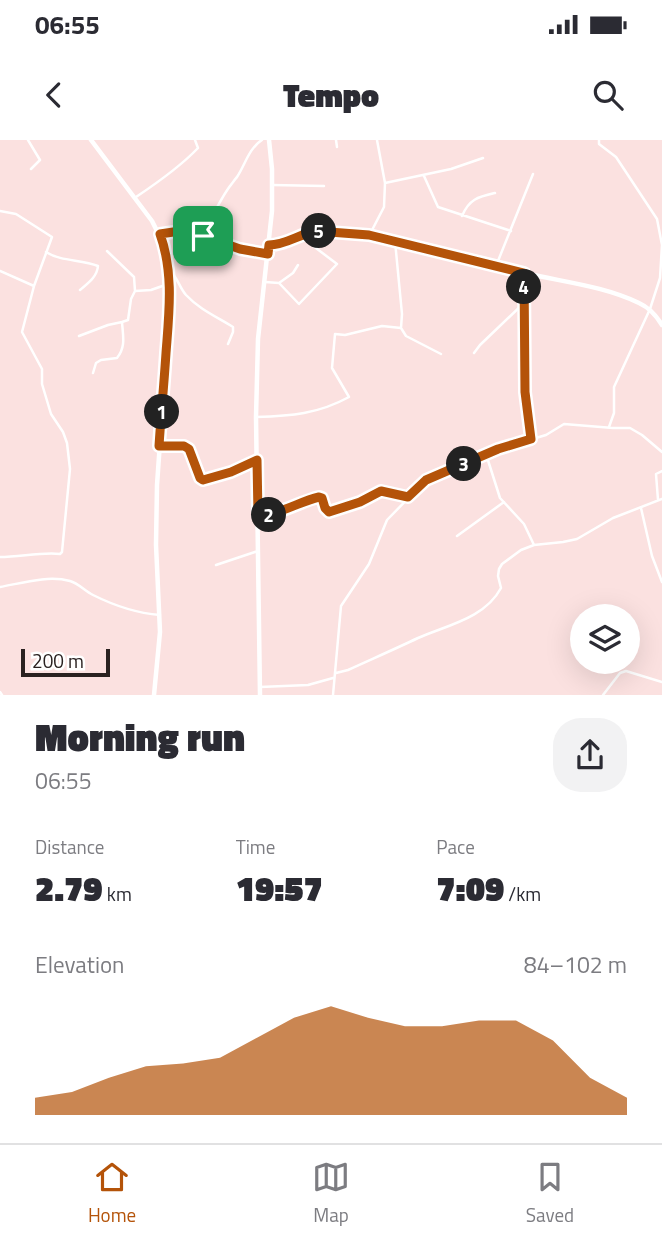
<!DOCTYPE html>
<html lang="en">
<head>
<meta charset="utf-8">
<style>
  body { margin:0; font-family:"Titillium Web",sans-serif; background:#f2f2f3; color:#2b2b33; height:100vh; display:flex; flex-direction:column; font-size:26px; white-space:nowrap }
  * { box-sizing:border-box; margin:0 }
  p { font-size:23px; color:#7c7c81 }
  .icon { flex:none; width:38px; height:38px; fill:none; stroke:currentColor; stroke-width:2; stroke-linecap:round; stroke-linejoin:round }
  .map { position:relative; height:555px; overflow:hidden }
  .panel { display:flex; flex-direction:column; background:#fff; flex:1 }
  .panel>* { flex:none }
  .controls { position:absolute; left:570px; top:464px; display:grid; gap:14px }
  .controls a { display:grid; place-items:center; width:70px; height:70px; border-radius:50%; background:#fff; box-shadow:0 7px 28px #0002; font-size:35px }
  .scale { position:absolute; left:21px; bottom:18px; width:89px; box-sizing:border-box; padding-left:7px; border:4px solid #2a2120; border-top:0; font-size:19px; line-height:24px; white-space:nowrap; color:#2a2120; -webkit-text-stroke:5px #fff; paint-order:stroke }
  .pin { position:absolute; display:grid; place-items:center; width:60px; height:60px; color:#fff; margin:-30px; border-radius:14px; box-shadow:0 4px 10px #0006 }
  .km { position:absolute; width:35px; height:35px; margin:-18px; border-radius:50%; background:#222; color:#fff; font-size:19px; line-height:35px; text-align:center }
  .round { display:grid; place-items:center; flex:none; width:74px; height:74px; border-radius:28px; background:#f2f2f3 }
  .head { display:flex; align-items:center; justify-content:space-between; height:119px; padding:0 35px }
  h1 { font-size:38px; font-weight:800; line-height:52px }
  .stats { display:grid; grid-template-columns:repeat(3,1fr); gap:10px; height:119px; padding:7px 35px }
  .stats div { display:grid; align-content:center }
  .stats b { font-size:35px; font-weight:800 }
  .stats small { font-size:19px; font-weight:400 }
  .stats p { font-size:19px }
  .chart { height:196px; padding:14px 35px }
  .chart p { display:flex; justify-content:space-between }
  .chart svg { width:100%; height:126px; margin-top:7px; fill:#b45309; opacity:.7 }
  .status { display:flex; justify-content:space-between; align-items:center; height:49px; padding:0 35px; background:#fff; direction:ltr }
  .status svg { height:19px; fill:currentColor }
  header { display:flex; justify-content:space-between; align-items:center; height:91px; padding:0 35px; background:#fff; font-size:32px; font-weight:800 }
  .tab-bar { display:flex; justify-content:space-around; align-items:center; height:98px; border-top:2px solid #e1e1e2; background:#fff; font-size:19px; color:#7c7c81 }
  .tab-bar a { display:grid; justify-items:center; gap:4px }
  .tab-bar .on { color:#b45309 }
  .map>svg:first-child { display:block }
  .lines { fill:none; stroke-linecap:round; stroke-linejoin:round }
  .street { stroke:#fff; stroke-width:2.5 }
  .secondary { stroke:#fff; stroke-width:4.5 }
  .route-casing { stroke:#fff; stroke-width:14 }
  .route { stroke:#b45309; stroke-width:9 }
</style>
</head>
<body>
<div class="status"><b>06:55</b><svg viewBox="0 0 49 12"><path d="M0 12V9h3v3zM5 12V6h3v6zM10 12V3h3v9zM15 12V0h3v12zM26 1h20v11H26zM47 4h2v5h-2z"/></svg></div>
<header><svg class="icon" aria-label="back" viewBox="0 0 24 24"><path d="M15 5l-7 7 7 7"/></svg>Tempo<svg class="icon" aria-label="search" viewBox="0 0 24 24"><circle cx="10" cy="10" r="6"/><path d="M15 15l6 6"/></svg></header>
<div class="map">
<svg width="662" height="555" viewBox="0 0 662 555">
  <rect width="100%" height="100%" fill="#fbe1e0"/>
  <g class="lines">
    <path class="street" d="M28,0L40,20L31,29
      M336,0L337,7
      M599,0V4L616,17L657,79L662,105L660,138L650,169L614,247V273L609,287
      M424,36L438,67L511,91
      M385,43L451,29L483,18
      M272,45L324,46
      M136,57C157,43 180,27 198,8L195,0
      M0,71L16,74L52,97L34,146L22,192L42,229V244L51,274L63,292L67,303L70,329L62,412L60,414C41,412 20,417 0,417
      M462,76C469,59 478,57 495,53
      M160,94C188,84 214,103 241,109C250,111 259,112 268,114
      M370,94L384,67L385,43L377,0
      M203,96C211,79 219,61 230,46C231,45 236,38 237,37C245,25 249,8 262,0
      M107,111L134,137L135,151
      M46,112C62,122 81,119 98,126C97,137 88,143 80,150
      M496,126L533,34
      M0,131L34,146
      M170,131C178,138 179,147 186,155C199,169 217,177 233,187V192L228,204
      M524,133L525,252L531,299
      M265,142L279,143L299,164L337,124L300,96
      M279,143L293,133L298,125
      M401,188L406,196L441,214
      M79,196L108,185L122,182
      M474,213L480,205L525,162
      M93,233L96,223L101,220L117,218C126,207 123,196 122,182L128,180L131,159L135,151L151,150L168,144
      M256,277C291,276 318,274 349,257L332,228L335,194L345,195L382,186L401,188L402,174L395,101
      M160,306H184L189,309L200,338L203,340L231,332L257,320
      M486,314L500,358L524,384L534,405
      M658,360L656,334L662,331
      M641,368L652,416L662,442
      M259,375C280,375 299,361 319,357L322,358L325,368L329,372L360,362L381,351L408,357
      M457,396L504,362
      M216,425L258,411
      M0,447C22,443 48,435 70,441C78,443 85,451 93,455C115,466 135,473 160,475
      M336,533L348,530C372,519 395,509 418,498C448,485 485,478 501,448L498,436L499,429L502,424L521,410L534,405L563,402L577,399L613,378L662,359
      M260,547L308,545L333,538
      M0,552L2,555
      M333,555L341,466L369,424L387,380L426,340L498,309L546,295L564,284L613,288H630L642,295L662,312
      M603,555L620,533L626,531L662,542"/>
    <path class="secondary" d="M91,0L152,81L163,103L170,137L169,174L157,345L156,405L160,492L154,555
      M269,105C286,105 299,94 316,91C387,92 457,117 525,133C563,142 604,146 639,163C650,168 656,175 662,185
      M260,555L256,277L258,199L272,71V29L269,0"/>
  </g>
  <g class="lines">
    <g class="route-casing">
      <path id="route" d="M180,91L203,96L240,109L268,114L269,105C286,105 299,94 316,91L369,95L524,133L525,252L531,299L498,309L426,340L408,357L381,351L360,362L329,372L325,368L322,358L319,357C298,362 280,375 258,375L257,320L231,332L203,340L200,338L189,309L184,306H159C161,275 164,244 166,213C169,173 174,133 160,94Z"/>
    </g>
    <use href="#route" class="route"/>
  </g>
</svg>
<div class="controls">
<a><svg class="icon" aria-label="layers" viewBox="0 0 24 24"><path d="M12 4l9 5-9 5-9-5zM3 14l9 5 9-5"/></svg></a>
</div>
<div class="scale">200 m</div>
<div class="pin" style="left:203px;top:96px;background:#1e9e55"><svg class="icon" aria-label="arrive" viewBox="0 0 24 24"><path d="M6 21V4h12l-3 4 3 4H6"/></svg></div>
<b class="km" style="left:162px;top:272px">1</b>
<b class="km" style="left:269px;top:375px">2</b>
<b class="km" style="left:464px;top:324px">3</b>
<b class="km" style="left:524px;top:147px">4</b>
<b class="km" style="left:319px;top:91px">5</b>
</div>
<section class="panel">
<div class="head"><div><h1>Morning run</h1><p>06:55</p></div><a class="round"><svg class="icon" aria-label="share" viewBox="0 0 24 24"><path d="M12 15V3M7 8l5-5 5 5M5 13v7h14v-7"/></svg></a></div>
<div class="stats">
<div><p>Distance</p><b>2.79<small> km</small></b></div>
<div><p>Time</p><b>19:57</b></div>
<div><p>Pace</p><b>7:09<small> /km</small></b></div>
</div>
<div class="chart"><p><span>Elevation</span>84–102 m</p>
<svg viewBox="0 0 160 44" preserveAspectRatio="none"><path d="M0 44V38L10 36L20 31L30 27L40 26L50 24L60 17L70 10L80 6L90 10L100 13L110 13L120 11L130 11L140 18L150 31L160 38V44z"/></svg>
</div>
</section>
<nav class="tab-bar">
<a class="on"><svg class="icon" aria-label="home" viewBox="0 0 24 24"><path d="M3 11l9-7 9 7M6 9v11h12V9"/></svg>Home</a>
<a><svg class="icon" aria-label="map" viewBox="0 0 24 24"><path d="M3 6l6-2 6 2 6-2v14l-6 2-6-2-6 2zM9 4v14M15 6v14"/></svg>Map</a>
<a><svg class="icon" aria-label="saved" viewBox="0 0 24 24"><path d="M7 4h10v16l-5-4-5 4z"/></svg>Saved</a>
</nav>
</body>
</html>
